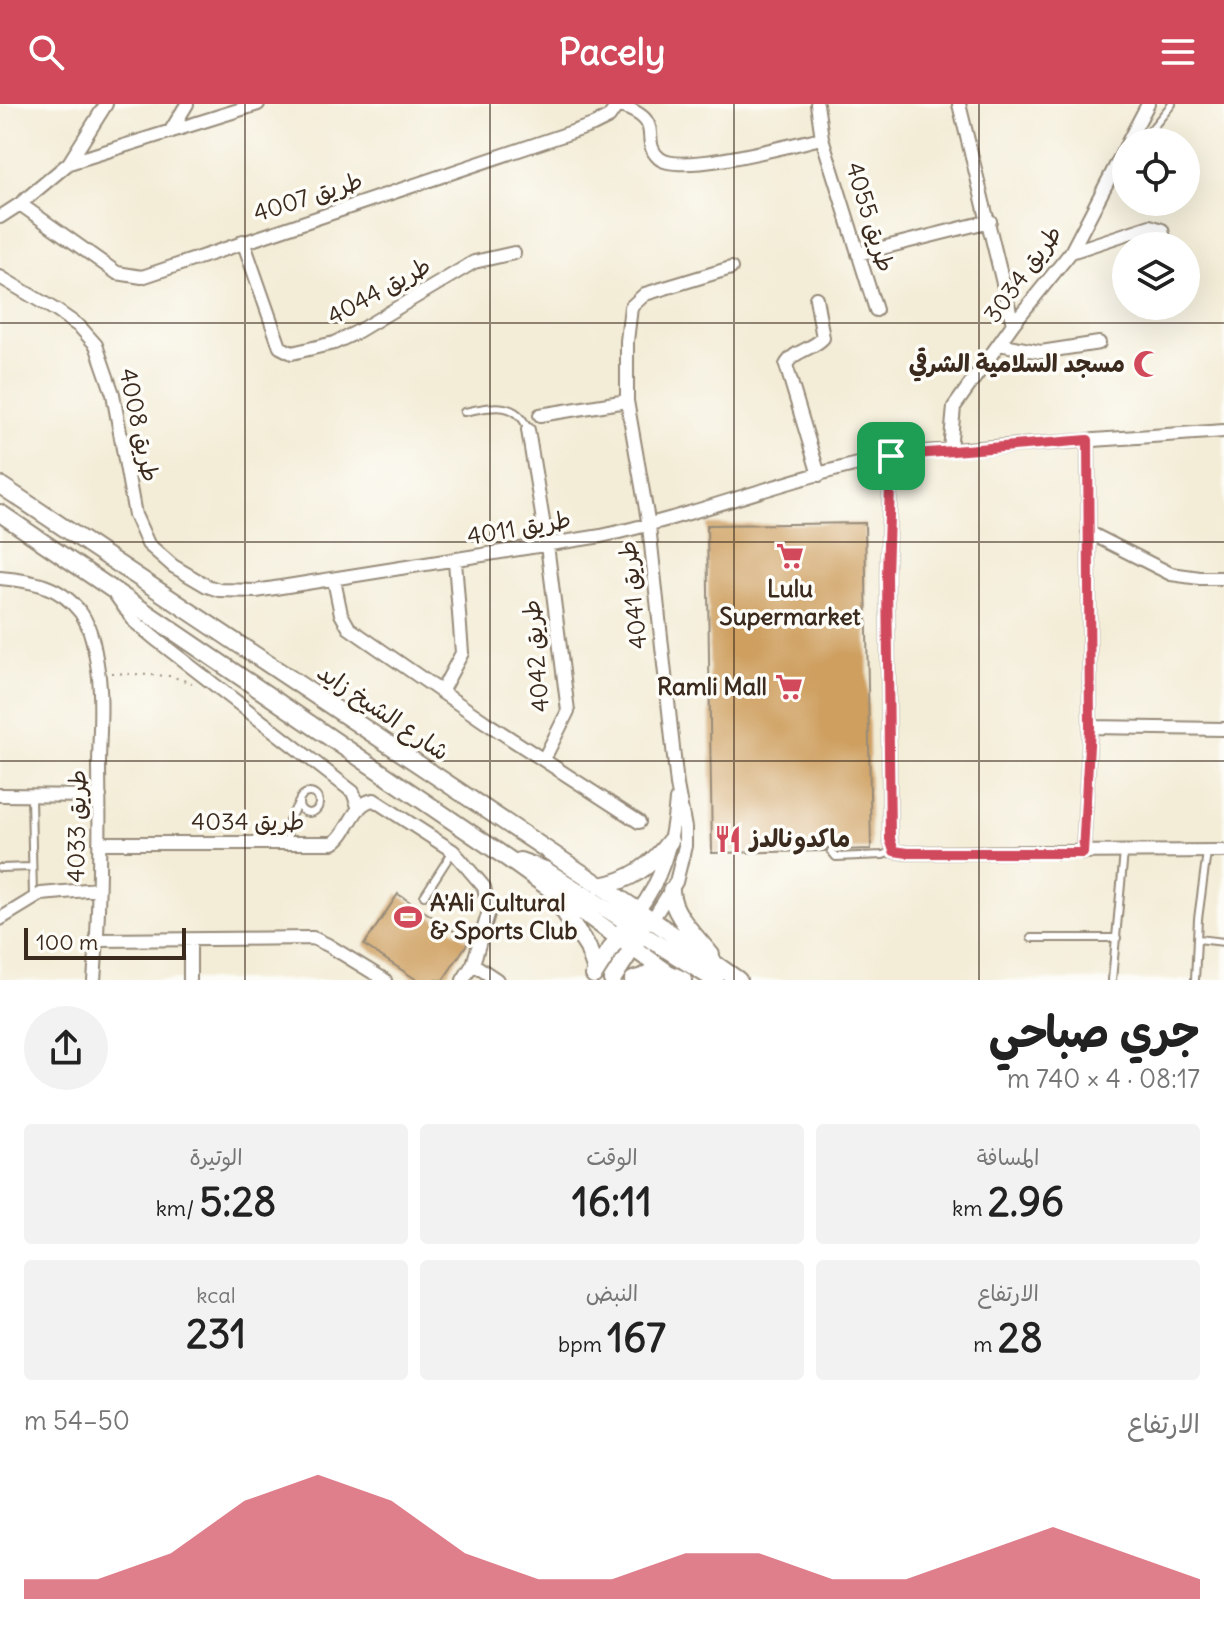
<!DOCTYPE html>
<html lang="ar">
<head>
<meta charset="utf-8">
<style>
  body { margin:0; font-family:Delius,"Playpen Sans Arabic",sans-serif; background:#f2f2f2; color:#222; direction:rtl; height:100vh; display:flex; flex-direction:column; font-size:30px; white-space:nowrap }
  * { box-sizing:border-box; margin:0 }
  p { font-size:26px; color:#767676 }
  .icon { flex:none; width:44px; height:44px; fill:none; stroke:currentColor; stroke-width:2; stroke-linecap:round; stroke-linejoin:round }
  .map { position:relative; height:876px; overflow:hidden; direction:ltr }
  .details { display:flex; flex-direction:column; background:#fff; flex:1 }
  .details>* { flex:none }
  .buttons { position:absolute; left:1112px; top:24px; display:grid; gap:16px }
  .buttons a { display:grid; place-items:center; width:88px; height:88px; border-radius:50%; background:#fff; box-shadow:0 8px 32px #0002; font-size:40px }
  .scale { position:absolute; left:24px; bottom:20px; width:162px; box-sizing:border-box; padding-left:8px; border:4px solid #3b2a1e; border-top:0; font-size:22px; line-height:28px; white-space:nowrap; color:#3b2a1e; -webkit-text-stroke:6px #fdfcf7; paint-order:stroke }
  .pin { position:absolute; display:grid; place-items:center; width:68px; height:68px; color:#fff; margin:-34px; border-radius:16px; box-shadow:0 4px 12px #0006 }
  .round { display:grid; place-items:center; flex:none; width:84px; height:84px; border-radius:42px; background:#f2f2f2 }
  .headline { display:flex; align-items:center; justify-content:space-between; height:136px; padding:0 24px }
  h1 { font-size:44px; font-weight:700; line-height:60px }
  .stats { display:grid; grid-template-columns:repeat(3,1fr); gap:12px; height:136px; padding:8px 24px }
  .stats div { display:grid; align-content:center; border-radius:8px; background:#f2f2f2; text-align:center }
  .stats b { font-size:40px; font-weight:700 }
  .stats small { font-size:22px; font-weight:400 }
  .stats p { font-size:22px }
  .chart { height:224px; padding:16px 24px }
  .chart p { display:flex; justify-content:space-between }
  .chart svg { width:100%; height:144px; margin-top:8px; fill:#d1495b; opacity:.7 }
  header { display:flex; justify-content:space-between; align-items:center; height:104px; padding:0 24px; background:#d1495b; color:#fff; font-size:36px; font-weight:700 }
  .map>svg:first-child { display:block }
  .building { fill:#ce9f5e }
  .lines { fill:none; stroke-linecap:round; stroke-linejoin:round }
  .lane-casing { stroke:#978b7a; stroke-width:10 }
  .street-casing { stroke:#978b7a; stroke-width:16 }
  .secondary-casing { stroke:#978b7a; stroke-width:20 }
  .path { stroke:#978b7a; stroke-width:2; stroke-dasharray:2 6; stroke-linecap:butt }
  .lane { stroke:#fff; stroke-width:6 }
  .street { stroke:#fff; stroke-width:12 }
  .secondary { stroke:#fff; stroke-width:16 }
  .route-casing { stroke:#fff; stroke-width:16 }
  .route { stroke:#d1495b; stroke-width:10 }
  .grid { fill:none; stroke:#3b2a1e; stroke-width:2; stroke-opacity:0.55 }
  .labels { text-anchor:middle; stroke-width:7; stroke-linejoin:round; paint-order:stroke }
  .street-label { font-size:24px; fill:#3b2a1e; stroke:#fdfcf7 }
  .poi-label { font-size:24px; font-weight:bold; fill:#3b2a1e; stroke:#fdfcf7; text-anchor:end }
</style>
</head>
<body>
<header><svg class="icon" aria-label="menu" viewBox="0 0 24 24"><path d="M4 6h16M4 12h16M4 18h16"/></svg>Pacely<svg class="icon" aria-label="search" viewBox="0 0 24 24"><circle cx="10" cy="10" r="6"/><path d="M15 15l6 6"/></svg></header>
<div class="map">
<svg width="1224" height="876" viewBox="0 0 1224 876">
  <rect width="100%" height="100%" fill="#fdfcf7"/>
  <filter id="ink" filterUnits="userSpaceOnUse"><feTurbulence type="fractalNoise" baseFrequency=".0125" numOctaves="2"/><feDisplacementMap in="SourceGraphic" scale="16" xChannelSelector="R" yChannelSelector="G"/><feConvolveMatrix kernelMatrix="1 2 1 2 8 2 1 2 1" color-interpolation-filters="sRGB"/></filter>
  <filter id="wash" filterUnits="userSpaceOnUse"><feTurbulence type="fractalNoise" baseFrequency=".006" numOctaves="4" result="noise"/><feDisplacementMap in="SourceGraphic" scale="32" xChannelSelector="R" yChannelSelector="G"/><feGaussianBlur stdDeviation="1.8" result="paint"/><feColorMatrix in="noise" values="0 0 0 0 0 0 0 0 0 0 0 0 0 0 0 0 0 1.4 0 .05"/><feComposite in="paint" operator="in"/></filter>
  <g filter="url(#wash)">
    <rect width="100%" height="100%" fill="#f3ecd6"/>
    <g id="blocks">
      <path class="building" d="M865,419L871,745L838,746L831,741L825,747L712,749L707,421Z
        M398,790L469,837L443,876H417L364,841Z"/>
    </g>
  </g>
  <g filter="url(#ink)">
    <use href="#blocks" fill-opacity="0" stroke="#978b7a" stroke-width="2"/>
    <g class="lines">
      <g class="lane-casing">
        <path id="lane" d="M1131,37L1145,33L1172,0
          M464,308C490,303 517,295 528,326
          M299 699a10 10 0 1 1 20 0a10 10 0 1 1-20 0Z
          M31,692L33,794
          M287,738L289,716L298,699
          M831,747L836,753L883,751L894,747
          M0,764L32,763
          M424,792L453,747
          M1031,834H1117
          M1198,835L1224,838
          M1112,876L1124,748
          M1195,876L1198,815L1207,748"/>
      </g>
      <g class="street-casing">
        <path id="street" d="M817,0L822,34L876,206
          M959,0L1013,220
          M618,1C669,17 638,35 659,54C679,72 794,40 822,34
          M170,28L187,0
          M1128,38L1148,0
          M69,59L106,0
          M20,100L117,169L142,173L593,21L609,13L618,0
          M0,113L20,100L69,59L258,0
          M243,137L280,243L292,249L334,239L355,229L474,158L514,149
          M1071,148L1150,122L1162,126L1166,142
          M858,150L990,117
          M0,173L57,207L80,223L96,241L113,290L135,411L148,440L173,462L207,482L219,486L256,487L601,432C709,409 812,363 922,348L1224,327
          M816,194L823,234C812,246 794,246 786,261L819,371
          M999,240L1041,248L1099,239
          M540,311L627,297
          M528,326L547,441L568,607L544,655
          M950,346L954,303L1013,220L1071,148L1126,42
          M891,352L887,471L890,735L894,747L908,749L1224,747
          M1088,428L1171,470L1200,474H1224
          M0,474C32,477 60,481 81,509C92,525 95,547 98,566C103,597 99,632 99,663C100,734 100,806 94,876
          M334,476L341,510L349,524L485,618L639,718
          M115,490L135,518L158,537L353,688L359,705
          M441,588L462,549L455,457
          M1090,623L1224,625
          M0,691L100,692
          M99,739H333C350,729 353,698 374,696L453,747L484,783L489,807L473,860L463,876
          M1083,749L1090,623L1088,336
          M638,807C663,775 673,736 676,696
          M0,815L41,790L98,785
          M652,816L676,778L685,742V724L677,681L649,422L627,297V237L631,203L645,190L731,164
          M98,836L313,834L328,841L385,876
          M190,836V876
          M473,860L497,876"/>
      </g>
      <g class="secondary-casing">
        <path id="secondary" d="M0,381L652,816L738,876
          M0,409L510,756L668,869L683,876
          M520,757L545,766L627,818L640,819L652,816
          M600,782C630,777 652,762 670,737
          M671,787C672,811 697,833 711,851
          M558,798L588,844L596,867
          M622,831L632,828L642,830L715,876
          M594,871L622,827
          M612,876L637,837
          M633,876L651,870L668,869"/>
      </g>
      <path class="path" d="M112,569L170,572L192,579"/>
      <use href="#lane" class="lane"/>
      <use href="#street" class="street"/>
      <use href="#secondary" class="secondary"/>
    </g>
  </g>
  <g class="lines" filter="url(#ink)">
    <g class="route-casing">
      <path id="route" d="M1088,336L1090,623L1083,749H908L894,747L890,735L887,471L891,352Z"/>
    </g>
    <use href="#route" class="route"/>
  </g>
  <path class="grid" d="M245,0V876M490,0V876M734,0V876M979,0V876M0,219H1224M0,438H1224M0,657H1224"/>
  <defs>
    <g id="mosque-bare" transform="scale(2.16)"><path d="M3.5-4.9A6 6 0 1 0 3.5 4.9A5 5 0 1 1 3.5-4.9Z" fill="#d1495b" stroke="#fdfcf7" stroke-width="2.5" paint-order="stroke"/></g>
    <g id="supermarket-bare" transform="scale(2.16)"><path d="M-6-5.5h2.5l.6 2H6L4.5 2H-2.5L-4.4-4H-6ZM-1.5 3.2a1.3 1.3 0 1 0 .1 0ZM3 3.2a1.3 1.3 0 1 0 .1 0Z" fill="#d1495b" stroke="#fdfcf7" stroke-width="2.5" paint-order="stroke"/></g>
    <g id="restaurant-bare" transform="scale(2.16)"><path d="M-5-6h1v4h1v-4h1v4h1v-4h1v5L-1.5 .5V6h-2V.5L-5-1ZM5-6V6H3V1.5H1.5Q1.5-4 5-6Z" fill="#d1495b" stroke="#fdfcf7" stroke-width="2.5" paint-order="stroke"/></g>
    <g id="stadium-bare" transform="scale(2.16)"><path d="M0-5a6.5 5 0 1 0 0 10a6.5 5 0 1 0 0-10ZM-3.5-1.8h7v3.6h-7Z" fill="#d1495b" stroke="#fdfcf7" stroke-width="2.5" paint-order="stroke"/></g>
  </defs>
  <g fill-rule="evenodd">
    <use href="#mosque-bare" x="1147" y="260"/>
    <use href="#supermarket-bare" x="790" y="452"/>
    <use href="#supermarket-bare" x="789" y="583"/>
    <use href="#restaurant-bare" x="728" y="735"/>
    <use href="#stadium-bare" x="408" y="813"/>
  </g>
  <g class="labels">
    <g class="street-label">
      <text transform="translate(308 93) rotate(-18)" y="8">طريق 4007</text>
      <text transform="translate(870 113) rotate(73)" y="8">طريق 4055</text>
      <text transform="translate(1023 170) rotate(-54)" y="8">طريق 3034</text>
      <text transform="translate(379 187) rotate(-29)" y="8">طريق 4044</text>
      <text transform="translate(139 321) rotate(78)" y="8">طريق 4008</text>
      <text transform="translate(519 424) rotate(-10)" y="8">طريق 4011</text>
      <text transform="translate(633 491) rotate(-96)" y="8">طريق 4041</text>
      <text transform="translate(536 552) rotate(-95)" y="8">طريق 4042</text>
      <text transform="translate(383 608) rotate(34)" y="8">شارع الشيخ زايد</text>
      <text x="248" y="726">طريق 4034</text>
      <text transform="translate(77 722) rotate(-89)" y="8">طريق 4033</text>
    </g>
    <g class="poi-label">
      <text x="1125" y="268">مسجد السلامية الشرقي</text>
      <text x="790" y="493" text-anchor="middle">Lulu<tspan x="790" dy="28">Supermarket</tspan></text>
      <text x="767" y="591">Ramli Mall</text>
      <text x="750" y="743" text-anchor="start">ماكدونالدز</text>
      <text x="430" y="807" text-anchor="start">A'Ali Cultural<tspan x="430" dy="28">&amp; Sports Club</tspan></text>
    </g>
  </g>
</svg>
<div class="buttons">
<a><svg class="icon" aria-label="locate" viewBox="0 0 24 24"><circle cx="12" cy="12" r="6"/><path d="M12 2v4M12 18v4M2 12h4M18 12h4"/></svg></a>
<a><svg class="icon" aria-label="layers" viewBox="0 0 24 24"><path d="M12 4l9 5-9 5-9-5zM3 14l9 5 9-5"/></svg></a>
</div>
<div class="scale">100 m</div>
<div class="pin" style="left:891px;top:352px;background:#1e9e55"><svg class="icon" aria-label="arrive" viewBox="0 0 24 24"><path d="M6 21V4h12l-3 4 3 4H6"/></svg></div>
</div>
<section class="details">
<div class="headline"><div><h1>جري صباحي</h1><p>08:17 · 4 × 740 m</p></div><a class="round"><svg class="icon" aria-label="share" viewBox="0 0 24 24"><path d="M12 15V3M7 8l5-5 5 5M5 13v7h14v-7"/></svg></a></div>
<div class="stats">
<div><p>المسافة</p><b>2.96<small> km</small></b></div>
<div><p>الوقت</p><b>16:11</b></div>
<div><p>الوتيرة</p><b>5:28<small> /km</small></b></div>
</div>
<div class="stats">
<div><p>الارتفاع</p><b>28<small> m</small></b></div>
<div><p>النبض</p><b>167<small> bpm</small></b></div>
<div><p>kcal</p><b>231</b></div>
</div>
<div class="chart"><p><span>الارتفاع</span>50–54 m</p>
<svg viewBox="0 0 160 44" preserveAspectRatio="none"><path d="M0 44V38L10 38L20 30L30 14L40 6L50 14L60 30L70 38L80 38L90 30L100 30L110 38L120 38L130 30L140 22L150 30L160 38V44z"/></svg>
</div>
</section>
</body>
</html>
